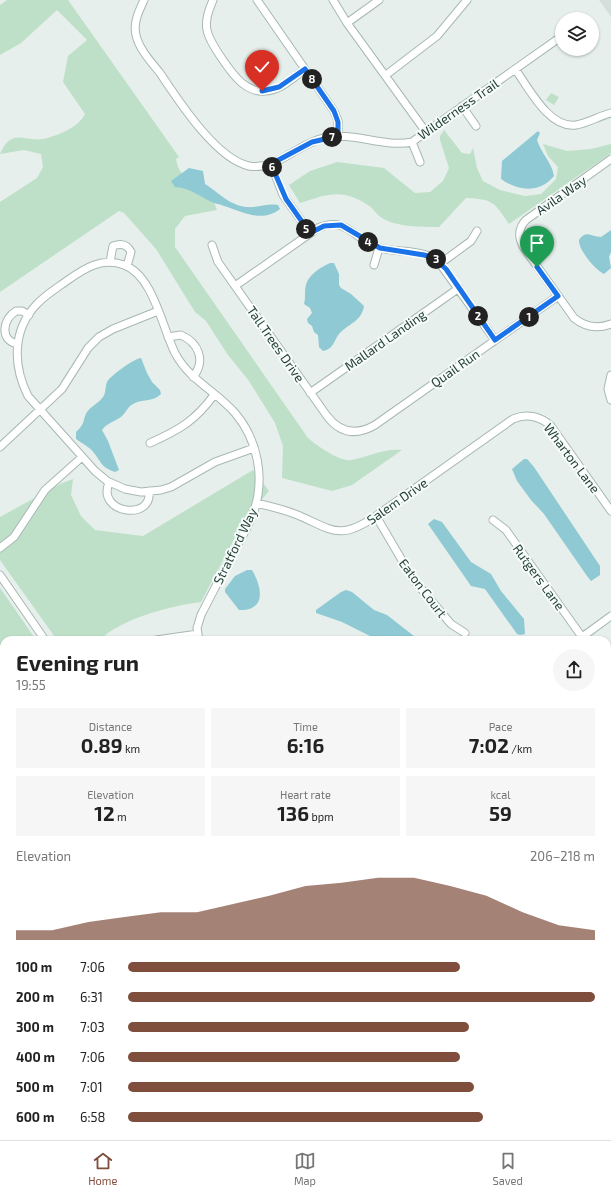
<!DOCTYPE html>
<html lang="en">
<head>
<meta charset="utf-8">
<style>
  body { margin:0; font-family:"Exo 2",sans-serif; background:#f6f6f6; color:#222; height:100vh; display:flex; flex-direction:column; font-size:15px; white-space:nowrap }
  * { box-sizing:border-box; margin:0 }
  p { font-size:13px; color:#767676 }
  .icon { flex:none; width:22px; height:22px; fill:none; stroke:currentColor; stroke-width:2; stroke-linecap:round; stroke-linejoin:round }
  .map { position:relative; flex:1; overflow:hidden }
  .side { position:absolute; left:0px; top:636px; width:611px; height:504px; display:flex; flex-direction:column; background:#fff; border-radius:12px 12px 0 0; box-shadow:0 1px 3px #0004 }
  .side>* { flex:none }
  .controls { position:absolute; left:555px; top:12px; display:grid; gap:8px }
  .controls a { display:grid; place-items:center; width:44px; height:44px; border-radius:50%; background:#fff; box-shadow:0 1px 3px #0004; font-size:20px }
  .pin { position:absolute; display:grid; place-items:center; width:34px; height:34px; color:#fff; margin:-41px -17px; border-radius:50% 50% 50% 0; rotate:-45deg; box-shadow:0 0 4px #0007 }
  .pin .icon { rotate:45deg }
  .km { position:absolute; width:20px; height:20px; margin:-10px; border-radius:50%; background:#222; color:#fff; font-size:11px; line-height:20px; text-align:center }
  .round { display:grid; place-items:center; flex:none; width:42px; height:42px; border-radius:21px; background:#f6f6f6 }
  .head { display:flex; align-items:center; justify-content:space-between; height:68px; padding:0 16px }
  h1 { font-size:22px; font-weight:700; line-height:30px }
  .figures { display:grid; grid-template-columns:repeat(3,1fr); gap:6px; height:68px; padding:4px 16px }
  .figures div { display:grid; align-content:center; border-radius:0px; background:#f6f6f6; text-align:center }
  .figures b { font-size:20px; font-weight:700 }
  .figures small { font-size:11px; font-weight:400 }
  .figures p { font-size:11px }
  .chart { height:112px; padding:8px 16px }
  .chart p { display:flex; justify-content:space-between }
  .chart svg { width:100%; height:72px; margin-top:4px; fill:#804e3d; opacity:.7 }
  ul { padding:0 16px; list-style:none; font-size:13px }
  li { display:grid; grid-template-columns:64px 48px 1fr; align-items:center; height:30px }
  li i { height:10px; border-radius:5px; background:#804e3d }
  .dock { display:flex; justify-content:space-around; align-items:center; height:56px; border-top:1px solid #e0e0e0; background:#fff; font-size:11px; color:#767676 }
  .dock a { display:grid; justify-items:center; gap:2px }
  .dock .current { color:#804e3d }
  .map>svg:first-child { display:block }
  .built { fill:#d4dfda }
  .green { fill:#bfe0c8 }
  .water { fill:#8ec9d4 }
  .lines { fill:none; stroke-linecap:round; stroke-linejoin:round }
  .stream { stroke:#8ec9d4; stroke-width:1.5 }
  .minor-casing { stroke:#a8b8b2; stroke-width:9 }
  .minor { stroke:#fff; stroke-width:7 }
  .route-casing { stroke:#fff; stroke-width:8 }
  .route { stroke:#1a73e8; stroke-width:5 }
  .labels { text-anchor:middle; stroke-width:4; stroke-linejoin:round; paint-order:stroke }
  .street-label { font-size:13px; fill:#24423a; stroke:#f7fbf9 }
</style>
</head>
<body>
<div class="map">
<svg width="611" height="1140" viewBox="0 0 611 1140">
  <rect width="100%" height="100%" fill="#e6efeb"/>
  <path class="built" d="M599,0H611V17Z
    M0,588L36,640H4V1103L0,1099Z"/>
  <path class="green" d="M7,0H68L179,157L176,159C179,182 202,183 212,197C214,201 215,206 217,210L185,216L175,229V247L308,438C316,445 340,462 351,460C369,457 383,448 402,450L352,485L332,491L282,478L283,446L275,423L249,381L228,355L206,321L195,312L156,249L124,213L119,211L0,292V202L37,178L43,167L41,154L24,150L0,154C12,127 23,142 43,139C57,136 78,128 85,114L63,82L68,56L87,40L57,10L21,43L0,55V5Z
    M551,93L559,97L554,105L546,100Z
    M444,130L462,153L470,154L473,148L477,168L483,181L500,190L525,196L541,194L556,179L558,167L548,156L543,144L567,151L591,149L611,144V153L509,224C494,202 493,199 466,198L439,227C422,227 396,227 382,218C376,214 373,208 368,205C342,188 327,194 300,203L289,185L310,171L337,162L384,168L415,193L430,192L443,181L449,168L440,140V136Z
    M253,470L269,491L243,522L201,602C174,605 119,619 100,640H57L0,560V517L62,483L73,479L71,495L81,516L95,530L143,536Z
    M0,588L36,640H4V733L0,738Z
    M611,659V999L607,1002V662Z
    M0,927L4,933V1057H0Z
    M0,1087L4,1092V1116L0,1110Z
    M17,1136H380L382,1140H19Z"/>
  <path class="water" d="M538,131L540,133L537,140C541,153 552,163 554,176C540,193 519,192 501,179L502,161Z
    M189,168L203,171L205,184C218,192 230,206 247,207C257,208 267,203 278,205L280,209C262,223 243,212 224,206C220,204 216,204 212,202C200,197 189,187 175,187L171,181Z
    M611,230V252L609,257L611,268L604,274C595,270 578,249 579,240C586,229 592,237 601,237Z
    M330,263H334L339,274V285L341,288L351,294L364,306C362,321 348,324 339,334C334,340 334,349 323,351L319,347L318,335L314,332L312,326L308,323L307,319L312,313L310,308L304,304C306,297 304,291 306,285C308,275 321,267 330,263Z
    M141,358L147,373L152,382L160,390L161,394C153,402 144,399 135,403C128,406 127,411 122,416C115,422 108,422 102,430L108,441L119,470L115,472C101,467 102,463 94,453C90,447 81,443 76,439V432C86,423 82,421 87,412C91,406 99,403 103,397C106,393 105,387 107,382C110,376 135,358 141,358Z
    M524,459H527L534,467L600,566V575L591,581L587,576L544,514L531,500L517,481L512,469Z
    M434,519L442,522L471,562L491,574L501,591L524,619L525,634L520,635L517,634L485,589L471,586L428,524Z
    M247,570H252C262,587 267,611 239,610L225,592V589L235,576Z
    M346,590L352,592L374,610L387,615L419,640H378L342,622L316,613V610L341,592Z
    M0,1110L4,1116V1136H17L19,1140H0Z"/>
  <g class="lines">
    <path class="stream" d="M0,718L4,715
      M607,757L611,756
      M239,1136L241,1140
      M217,1140L224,1136
      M381,1140L385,1136"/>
    <g class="minor-casing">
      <path id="minor" d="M144,0C139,11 133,22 136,35C139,49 151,62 160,73C178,100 216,159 249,166C277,171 298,143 324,138C353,131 383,148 412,142L562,36
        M213,0C209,10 205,19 207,30C209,42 232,75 242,83C248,88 257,92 265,91C280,91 294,77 305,69
        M257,0L334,111L338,121V136
        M333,0L347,23L426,132
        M347,23L379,0
        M515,69C529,88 549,129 576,125C588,123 599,116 611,113
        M386,75L437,36L467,0
        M462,106L476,126
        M412,142L420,162
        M611,159L526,220C518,228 518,238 524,248L574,318C585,327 598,329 611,324
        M271,164L283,195L310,233
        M212,245L218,262L327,416C340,433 356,436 375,425L558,296
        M110,262L113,246C121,243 127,244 131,252L127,266
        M441,263L471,241L477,231
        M374,265L379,248
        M235,286L318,228C348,215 356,242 380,248C399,253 422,249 438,261L495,340
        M168,337L181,335C199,343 206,361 193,377
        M17,344C0,340 2,320 16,311H22L29,315
        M611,375L608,389L611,400
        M310,393L459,288
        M150,443C179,430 195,421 214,395
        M0,447L62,389L88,348L99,337L113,329L158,311
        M109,483C96,513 153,522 149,491
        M256,503C269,506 282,509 295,514C332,529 338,542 376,516L513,419C526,413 540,416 551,426L611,511
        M376,516L413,579L451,624L465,633
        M493,520L506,530L582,637
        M0,548L14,537L45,490L82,457
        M0,575L45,640
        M156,640L198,634
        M199,640L197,628L201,615C211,595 222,575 232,555C239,541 249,527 254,511C265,478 258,440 235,413C216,391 189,380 175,353C162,327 153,275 124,265C102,257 85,268 68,280C57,288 45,295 36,305C12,331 13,366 28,396L95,471L107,481L125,489L141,492L161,490L171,487L215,462L254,448
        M578,640L611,616
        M607,1008L611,1005
        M607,1067L611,1064
        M389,1136L392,1140
        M423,1140L428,1136
        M520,1140L522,1136"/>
    </g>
    <use href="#minor" class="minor"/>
  </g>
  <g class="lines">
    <g class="route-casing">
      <path id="route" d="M262,91L279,87L305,69L334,111L338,122V136L312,142L271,164L286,199L310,233L324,226L341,225L380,248L424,255L434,258L446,269L495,340L558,296L537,267"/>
    </g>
    <use href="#route" class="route"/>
  </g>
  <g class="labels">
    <g class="street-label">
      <text transform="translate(458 109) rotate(-35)" y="5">Wilderness Trail</text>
      <text transform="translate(561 195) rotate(-35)" y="5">Avila Way</text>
      <text transform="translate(385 340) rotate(-35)" y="5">Mallard Landing</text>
      <text transform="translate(276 344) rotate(55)" y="5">Tall Trees Drive</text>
      <text transform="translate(455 368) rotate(-35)" y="5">Quail Run</text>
      <text transform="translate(572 458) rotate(53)" y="5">Wharton Lane</text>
      <text transform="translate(397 501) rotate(-35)" y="5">Salem Drive</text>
      <text transform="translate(235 546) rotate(-64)" y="5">Stratford Way</text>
      <text transform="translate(539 577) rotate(54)" y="5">Rutgers Lane</text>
      <text transform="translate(423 588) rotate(53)" y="5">Eaton Court</text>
    </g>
  </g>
</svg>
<div class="controls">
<a><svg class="icon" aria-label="layers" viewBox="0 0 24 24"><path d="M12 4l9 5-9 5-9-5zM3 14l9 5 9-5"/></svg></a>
</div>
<div class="pin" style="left:537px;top:267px;background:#1e9e55"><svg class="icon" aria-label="arrive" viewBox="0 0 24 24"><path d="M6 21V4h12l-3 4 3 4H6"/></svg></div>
<div class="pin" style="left:262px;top:91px;background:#d93025"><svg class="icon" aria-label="check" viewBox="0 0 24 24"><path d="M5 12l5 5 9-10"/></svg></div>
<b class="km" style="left:529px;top:317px">1</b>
<b class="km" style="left:478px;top:316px">2</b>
<b class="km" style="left:436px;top:259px">3</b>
<b class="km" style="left:368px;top:242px">4</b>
<b class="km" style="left:306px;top:229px">5</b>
<b class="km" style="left:272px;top:167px">6</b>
<b class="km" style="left:332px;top:137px">7</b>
<b class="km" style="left:312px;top:79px">8</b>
<section class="side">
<div class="head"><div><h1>Evening run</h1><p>19:55</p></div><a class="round"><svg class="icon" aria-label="share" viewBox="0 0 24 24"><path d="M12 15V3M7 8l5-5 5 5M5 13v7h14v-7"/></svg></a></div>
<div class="figures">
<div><p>Distance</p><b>0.89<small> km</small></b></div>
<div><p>Time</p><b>6:16</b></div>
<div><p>Pace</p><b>7:02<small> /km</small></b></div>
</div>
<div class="figures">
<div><p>Elevation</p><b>12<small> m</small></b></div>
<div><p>Heart rate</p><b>136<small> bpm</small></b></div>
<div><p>kcal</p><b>59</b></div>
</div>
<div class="chart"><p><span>Elevation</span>206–218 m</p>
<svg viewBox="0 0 160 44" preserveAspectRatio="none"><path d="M0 44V38L10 38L20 33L30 30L40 27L50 27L60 22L70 17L80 11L90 9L100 6L110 6L120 11L130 17L140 27L150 35L160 38V44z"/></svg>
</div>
<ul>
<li><b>100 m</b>7:06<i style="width:71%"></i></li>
<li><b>200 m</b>6:31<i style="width:100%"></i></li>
<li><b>300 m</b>7:03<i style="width:73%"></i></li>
<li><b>400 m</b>7:06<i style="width:71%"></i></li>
<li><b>500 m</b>7:01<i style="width:74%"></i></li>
<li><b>600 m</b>6:58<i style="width:76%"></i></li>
</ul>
</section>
</div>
<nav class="dock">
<a class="current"><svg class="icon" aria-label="home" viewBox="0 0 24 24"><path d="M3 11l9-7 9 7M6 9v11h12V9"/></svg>Home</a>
<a><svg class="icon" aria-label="map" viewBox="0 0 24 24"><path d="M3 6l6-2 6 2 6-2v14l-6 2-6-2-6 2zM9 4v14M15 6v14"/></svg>Map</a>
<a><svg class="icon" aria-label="saved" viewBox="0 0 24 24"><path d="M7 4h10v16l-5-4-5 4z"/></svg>Saved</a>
</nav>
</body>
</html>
